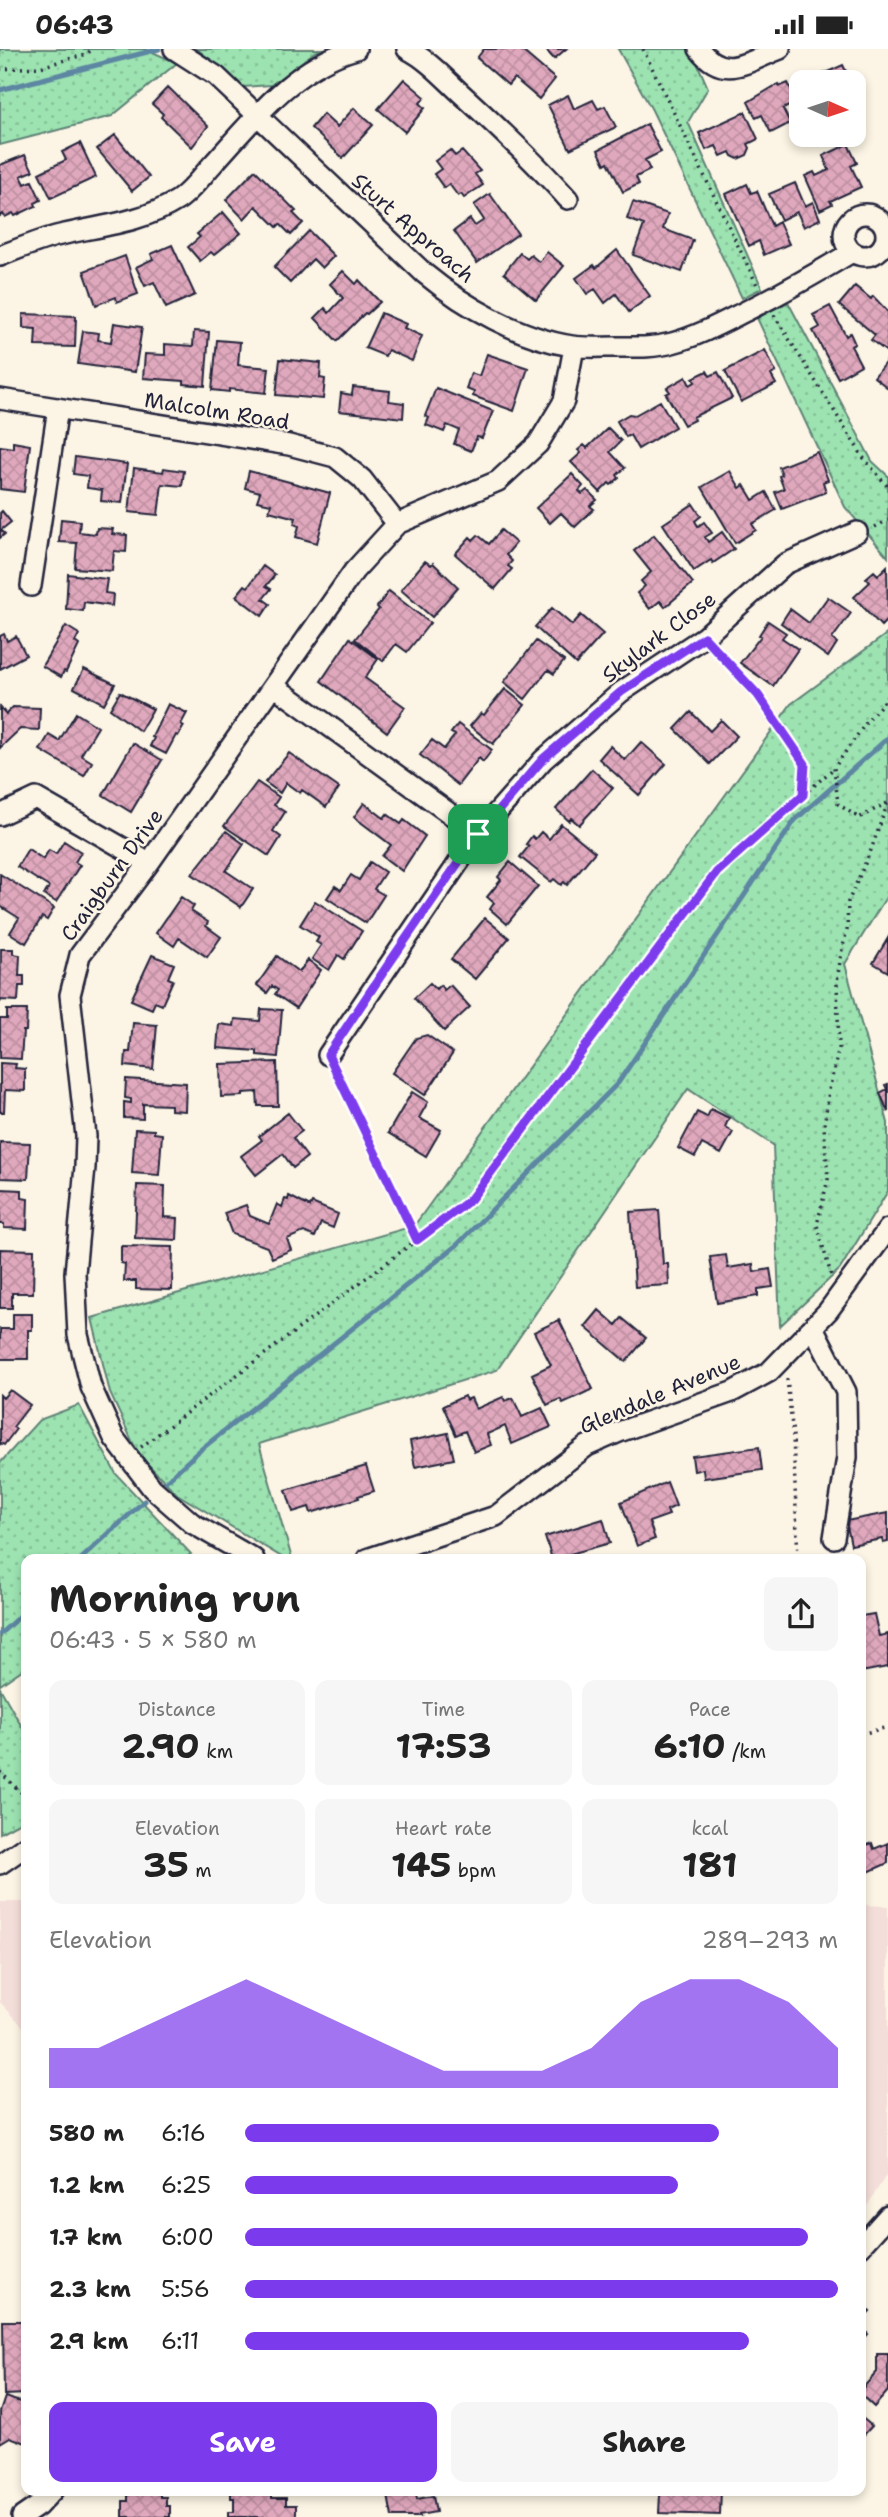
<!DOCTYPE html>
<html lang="en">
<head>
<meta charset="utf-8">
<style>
  body { margin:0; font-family:"Shantell Sans",sans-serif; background:#f6f6f6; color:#222; height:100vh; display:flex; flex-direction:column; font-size:26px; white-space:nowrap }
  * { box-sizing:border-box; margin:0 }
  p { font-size:23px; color:#767676 }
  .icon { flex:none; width:38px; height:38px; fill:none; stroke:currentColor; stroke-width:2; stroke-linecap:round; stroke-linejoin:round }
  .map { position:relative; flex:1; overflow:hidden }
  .panel { position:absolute; left:21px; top:1505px; width:845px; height:942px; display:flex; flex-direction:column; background:#fff; border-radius:14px; box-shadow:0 4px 10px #0003 }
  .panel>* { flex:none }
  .needle { width:46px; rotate:93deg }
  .controls { position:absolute; left:789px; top:21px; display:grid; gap:14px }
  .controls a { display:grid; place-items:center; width:77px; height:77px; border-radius:14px; background:#fff; box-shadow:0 4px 10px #0003; font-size:35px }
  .pin { position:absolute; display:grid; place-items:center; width:60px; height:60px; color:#fff; margin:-30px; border-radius:14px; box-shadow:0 4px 10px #0006 }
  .round { display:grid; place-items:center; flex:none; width:74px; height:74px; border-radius:14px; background:#f6f6f6 }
  .head { display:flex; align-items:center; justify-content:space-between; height:119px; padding:0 28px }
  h1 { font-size:38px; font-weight:700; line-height:52px }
  .stats { display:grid; grid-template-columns:repeat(3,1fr); gap:10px; height:119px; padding:7px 28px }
  .stats div { display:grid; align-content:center; border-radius:14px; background:#f6f6f6; text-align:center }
  .stats b { font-size:35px; font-weight:700 }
  .stats small { font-size:19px; font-weight:400 }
  .stats p { font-size:19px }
  .chart { height:196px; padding:14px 28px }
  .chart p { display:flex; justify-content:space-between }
  .chart svg { width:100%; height:126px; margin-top:7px; fill:#7c3aed; opacity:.7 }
  .cta { display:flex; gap:14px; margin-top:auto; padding:14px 28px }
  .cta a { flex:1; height:80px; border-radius:14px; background:#7c3aed; color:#fff; font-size:28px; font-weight:700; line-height:80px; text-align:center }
  .cta a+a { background:#f6f6f6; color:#222 }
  ul { padding:0 28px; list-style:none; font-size:23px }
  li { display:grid; grid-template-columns:112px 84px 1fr; align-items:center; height:52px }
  li i { height:18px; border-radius:9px; background:#7c3aed }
  .status { display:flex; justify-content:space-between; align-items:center; height:49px; padding:0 35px; background:#fff; direction:ltr }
  .status svg { height:19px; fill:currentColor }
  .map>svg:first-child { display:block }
  .built { fill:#f4ded9 }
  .park { fill:url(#park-dots); stroke:#5f8276; stroke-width:2 }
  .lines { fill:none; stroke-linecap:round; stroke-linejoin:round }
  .stream { stroke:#5d86a2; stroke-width:5 }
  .building { fill:url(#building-cross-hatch); stroke:#22223b; stroke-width:2 }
  .street-casing { stroke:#22223b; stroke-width:24 }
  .path { stroke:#22223b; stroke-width:3.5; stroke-dasharray:2 5; stroke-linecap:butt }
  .street { stroke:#fcf5e5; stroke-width:19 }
  .route-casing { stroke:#fff; stroke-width:14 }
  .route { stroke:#7c3aed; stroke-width:9 }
  .labels { text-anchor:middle; stroke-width:5; stroke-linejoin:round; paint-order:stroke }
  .street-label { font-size:21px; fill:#22223b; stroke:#fcf5e5 }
</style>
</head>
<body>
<div class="status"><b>06:43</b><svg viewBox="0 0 49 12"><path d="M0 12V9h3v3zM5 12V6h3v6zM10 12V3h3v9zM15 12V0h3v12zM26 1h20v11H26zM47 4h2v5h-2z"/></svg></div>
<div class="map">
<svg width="888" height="2468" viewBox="0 0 888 2468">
  <defs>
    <pattern id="park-dots" width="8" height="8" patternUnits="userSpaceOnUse" patternTransform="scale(1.75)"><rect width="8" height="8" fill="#9ce3b1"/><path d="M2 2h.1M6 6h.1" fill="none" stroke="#86c299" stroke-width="1.8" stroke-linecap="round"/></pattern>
    <pattern id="building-cross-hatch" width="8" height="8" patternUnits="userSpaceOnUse" patternTransform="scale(1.75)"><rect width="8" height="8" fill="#e0a8bd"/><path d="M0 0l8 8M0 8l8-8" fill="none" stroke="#c090a3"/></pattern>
  </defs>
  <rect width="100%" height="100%" fill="#fcf5e5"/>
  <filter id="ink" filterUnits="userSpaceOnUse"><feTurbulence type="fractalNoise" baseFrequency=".0143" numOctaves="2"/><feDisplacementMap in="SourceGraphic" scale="14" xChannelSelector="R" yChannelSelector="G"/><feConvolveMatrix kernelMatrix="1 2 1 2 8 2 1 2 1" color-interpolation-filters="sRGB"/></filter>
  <g filter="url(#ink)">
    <path class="built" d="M0,1853H26V1981L0,1953Z
      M861,1856L888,1857V2123L861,2167Z"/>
    <path class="park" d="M0,0H146L177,14L112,67L0,96Z
      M197,0H326L315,3L271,36L243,38Z
      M618,0H691L708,39L688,73L762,239L742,249L652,61Z
      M788,253L872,412L888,427V508L845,458L757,269Z
      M888,584V845L845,915L888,1074V1142L840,1220L780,1277L773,1096L688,1040L497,1321L259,1395L292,1510H285L177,1445L138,1405L110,1344L92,1269L414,1177L791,655Z
      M79,1356L116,1425L191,1505L183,1510H26V1618L0,1636V1414L39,1371Z
      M0,1639L26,1685V1770L0,1784Z"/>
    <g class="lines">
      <path class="stream" d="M0,41L159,0
        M166,1432L199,1402L457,1196L618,1034L795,771L888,689
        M81,1510L144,1452
        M0,1585L26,1561"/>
    </g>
    <path class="building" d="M484,0H520L555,30L539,50L514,29L508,36L477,9Z
      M545,0H566L554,10Z
      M843,16L851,33H805Z
      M404,30L425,48L420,54L425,59L405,83L378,60Z
      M788,34L797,53L783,60L790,74L771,84L762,66L756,69L748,53L778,35L779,38Z
      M168,38L208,77L192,98L161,68L163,65L152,55Z
      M854,41L864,63L854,68Z
      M568,46L574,60L593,51L598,60L605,57L616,78L570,100L548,56Z
      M354,59L373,76L343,109L311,79L323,65L337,78Z
      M745,63L758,90L748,95L750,99L747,106L738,110L732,107L730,103L721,107L716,97L706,101L699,84Z
      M647,75L661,103L645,111L650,121L636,128L639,135L623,143L608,113L605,115L598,101Z
      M115,86L149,128L132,142L97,100Z
      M80,94L96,128L51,149L39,124L66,111L62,103Z
      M848,95L857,114L851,117L861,138L830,152L832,155L820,161L805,127L814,123L816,127L829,121L823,107Z
      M450,101L455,107L462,102L480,122L475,125L483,136L464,149L461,145L458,147L449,135L444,139L434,125L441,120L435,112Z
      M25,106L33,122L21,127L25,135L32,132L41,151L35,154L36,157L15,167L13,164L5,168L3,165L0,167V116Z
      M255,121L296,162L293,164L303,174L291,186L280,175L277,178L256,157L244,170L226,151Z
      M795,134L805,157L813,153L820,170L804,178L797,163L781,171L769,145Z
      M747,135L751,144L757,142L772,177L779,173L789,195L764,206L759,192L749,197L726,145Z
      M490,145L518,185L477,214L454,182L470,170L475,177L484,171L474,156Z
      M633,153L668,165L663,180L693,191L682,223L633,206L644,176L627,170Z
      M223,163L241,184L214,206L211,203L200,212L188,198L200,188L197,185Z
      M309,182L334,207L322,219L313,210L290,234L274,218Z
      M172,196L195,246L166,259L154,233L145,237L136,218L153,210L151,205Z
      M617,201L650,247L629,263L616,245L605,254L595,240L587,245L576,229L594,216L596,219Z
      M547,203L564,217L536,251L504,224L520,204L527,210L531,206L539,213Z
      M125,207L138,245L117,253L116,248L96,256L84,222Z
      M343,222L356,235L359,231L380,253L367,265L365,264L337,292L315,269L325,259L329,264L343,249L330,235Z
      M855,237L871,250L873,247L888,263L887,303L871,291L875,286L839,256Z
      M830,257L846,287L850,284L855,295L851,297L861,316L838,329L813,282L820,278L813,266Z
      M381,264L406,275L404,279L422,287L412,312L388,301L385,307L365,299Z
      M23,265L76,267L75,298L35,297L36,280L23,279Z
      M114,274L142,278L135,323L78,315L83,282L99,284L98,291L111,293Z
      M194,282L209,283L205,337L184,335V332L143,329L145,305L165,306V295L193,297Z
      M217,291L240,293L238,316L269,319L266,344L229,340V343L212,341Z
      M765,301L776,323L771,326L776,335L741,353L725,322Z
      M487,305L528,319L514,362L473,347L474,343L466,340L471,324L479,327Z
      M280,310L321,314L320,329L325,330L323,350L276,346Z
      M888,310V339L874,328Z
      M707,322L710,327L718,323L732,349L693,368L694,371L684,376L666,345L670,343L667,339L686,328L690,336L695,333L693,329Z
      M353,338L390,342L389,352L404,354L403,369L339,362L341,344L352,346Z
      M436,339L493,362L482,389L477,388L471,402L454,395L459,381L447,376L444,383L426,376L429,369L425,367Z
      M660,352L675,378L638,400L630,386L626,388L617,372L629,365L635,366Z
      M608,379L621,392L610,403L625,419L617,426L619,429L611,436L609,434L600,443L571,413L581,404L578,401L584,396L587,399Z
      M13,393L30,396L24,443L0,440V397L13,399Z
      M817,403L828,431L823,433L826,443L782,460L775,443L784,440L779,427L782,426L779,418Z
      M75,408L127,415L122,454L101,452L102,441L87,439L88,427L73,425Z
      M134,419L163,423L164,419L184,422L182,437L162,435L158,466L129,463Z
      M249,422L330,444L317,494L296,488L299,477L294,475L296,469L269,462L271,455L257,452L260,443L245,439Z
      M730,422L740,439L744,436L753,451L766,443L776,461L752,475L756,481L735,494L702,438Z
      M572,425L583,437L579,442L582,445L587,441L597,451L590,457L594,460L575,478L561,464L550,474L536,459Z
      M693,455L701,467L695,472L698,477L704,473L712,484L705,488L708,493L722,483L734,500L713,514L711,511L694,522L663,475Z
      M2,462L11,473L1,481L5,485L0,489V464Z
      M61,470L80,472L79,483L96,485L97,479L113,480L112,485L127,486L126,503L114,502L112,522L75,519L77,494L59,493Z
      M501,481L516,494L506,506L512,512L508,517L512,520L495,540L455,505L470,488L473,491L478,486L489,495Z
      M654,486L693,534L665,558L660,552L650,560L637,544L645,537L641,532L651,523L634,502Z
      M425,512L431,516L433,514L458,538L432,568L401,541Z
      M263,517L275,526L266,537L271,540L263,550L270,555L262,567L236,547L245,536L248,538Z
      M887,517L888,570L881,577L854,548L870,533L866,529L874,522L878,526Z
      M68,525L107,530L105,544L113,545L112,557L84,553L83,562L66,560Z
      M389,542L430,574L407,603L396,595L383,612L355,590L379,560L377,558Z
      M828,548L851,564L832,590L837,594L828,608L781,574L790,560L809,574Z
      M552,559L572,576L581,566L603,585L576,615L535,578Z
      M768,572L786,584L782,589L798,600L773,637L740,614L761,587L759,586Z
      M66,577L79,585L75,593L79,596L66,623L64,622L61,628L42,617Z
      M4,585L7,592L16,587L26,606L0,620V587Z
      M350,589L378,610L365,629L405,658L387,683L321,632Z
      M536,592L564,612L554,625L548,621L525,650L504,633Z
      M84,620L115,635L104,655L74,639Z
      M505,640L525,656L493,695L470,677L481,664L484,666Z
      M120,643L153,660L140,682L110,660Z
      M168,655L187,664L181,675L184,677L178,687L176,686L166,705L150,697L154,689L152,688Z
      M0,658L6,665L13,658L40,659L39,681L20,680L0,699Z
      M691,663L710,682L721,671L737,687L710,715L675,680Z
      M76,664L98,678L81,706L92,713L84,727L40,701L49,686L59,692Z
      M458,675L492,701L483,713L479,709L458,736L420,706L432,691L444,700L455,686L451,684Z
      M641,693L666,715L639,746L599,710L610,697L625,711Z
      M133,694L162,711L131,763L103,746Z
      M289,704L339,739L326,758L302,741L300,744L286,734L280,744L265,733Z
      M592,720L613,739L579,776L571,769L569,772L556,760Z
      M257,733L279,748L274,756L285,763L273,782L281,788L269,807L224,777Z
      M364,754L384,769L387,765L401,775L404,771L425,787L402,822L382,807L391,796L354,768Z
      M561,775L595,803L567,836L564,833L561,836L554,830L551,833L520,808L529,797L526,795L532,787L535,790L541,783L549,790Z
      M226,782L244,795L226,822L253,840L241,858L192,825Z
      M64,792L81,803L75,813L80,816L56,853L44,846L49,838L17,818L28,800L43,810L49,801L56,805Z
      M370,813L385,823L374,840L384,846L366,874L327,849L335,837L341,841L351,826L359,831Z
      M510,813L538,837L507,875L490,860L494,854L487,848L501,831L498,828Z
      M0,825L54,859L47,871L42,868L26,894L10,884L19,869L0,857Z
      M181,848L194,857L191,862L208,873L206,877L221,888L207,908L179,889L174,897L156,884Z
      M315,852L362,882L344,910L338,906L329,921L312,910L321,896L316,893L319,888L300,876Z
      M485,869L509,889L475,930L451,910Z
      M888,889V923L873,914Z
      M1,900H13V905L20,906L19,927H24V937H19L18,952L1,951L0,954Z
      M152,906L174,915L168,929L173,931L162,956L155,953L152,960L131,951Z
      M277,907L299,923L308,911L321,921L296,959L275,945L278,941L272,937L267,944L257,936Z
      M430,934L436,940L440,936L444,941L450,936L470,958L444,982L414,949Z
      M261,960L282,961L278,1008L257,1006V1002L217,999L219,975L234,977L235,970L260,972Z
      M7,961H27L26,982H23L21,1010L0,1009V970H7Z
      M133,974L157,976L153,1020L125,1017L126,1003H130Z
      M427,986L453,1004L425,1046L392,1024L416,989Z
      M277,1013L278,1057H258L257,1043L243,1044V1047L221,1048L220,1015Z
      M0,1014L16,1015L15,1019L25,1020V1042L5,1041L4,1063H0Z
      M126,1030L186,1034L185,1062L171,1061V1056L143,1055V1070L124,1069V1053L131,1054V1050L125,1049Z
      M888,1035V1063L880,1044L887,1040L885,1036Z
      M412,1043L428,1053L419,1069L441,1081L426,1107L388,1084Z
      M711,1060L729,1069L725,1078L733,1083L721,1105L702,1095L695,1108L678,1099L697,1063L707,1068Z
      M288,1064L302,1082L293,1089L307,1108L293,1119L283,1105L256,1126L241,1107L262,1091L259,1087Z
      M135,1080L154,1081V1084L162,1085L159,1126L132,1124Z
      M0,1093L30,1094L28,1130L0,1129Z
      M137,1136L165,1137L164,1168L178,1169L177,1191L135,1189Z
      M1,1140L22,1141V1149L28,1150L27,1180L4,1179V1175H0Z
      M289,1147L310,1158L312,1154L338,1165L333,1179L321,1174L315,1188L304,1183L287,1190L291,1201L272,1209L267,1198L232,1185L224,1164L246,1156L250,1167L269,1175L277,1155L282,1158L285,1150L288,1151Z
      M659,1161L663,1215H668L669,1236L635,1238L630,1163Z
      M121,1197L173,1198L172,1241L136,1240V1232H124L125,1215L121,1214Z
      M0,1200L34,1201L33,1244H12V1259H0Z
      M726,1206L728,1219L753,1215L754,1223L770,1220L773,1238L758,1240V1247L717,1254L710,1208Z
      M599,1261L616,1276L622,1269L646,1289L626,1313L585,1278Z
      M13,1265H32V1281H28V1310H0V1280H13Z
      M559,1271L593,1340L563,1354L560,1350L547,1356L532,1325L551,1316L534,1283Z
      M10,1341L30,1356L13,1378L16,1380L4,1396L1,1394L0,1396V1346L3,1349Z
      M464,1347L466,1351L471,1349L476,1360L503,1348L505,1352L513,1349L522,1368L542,1359L551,1378L512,1395L505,1377L487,1385L491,1396L474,1403L465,1382L456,1386L443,1357Z
      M448,1384L454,1410L415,1418L410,1392Z
      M759,1398L762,1421L704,1429L703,1420L694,1422L692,1407Z
      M366,1417L374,1442L358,1447L359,1449L311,1464L309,1458L293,1463L286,1441Z
      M667,1433L676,1457L667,1461L669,1466L649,1473L655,1490L637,1497L621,1453Z
      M888,1464V1493L883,1494L882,1490L851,1496L846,1472Z
      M603,1470L610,1494L552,1510L545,1488Z
      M874,1565L879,1587L888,1585V1618L861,1623V1567Z
      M872,1794L874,1800L888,1794V1814L866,1824L864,1820L861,1821V1798Z
      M861,2254L870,2263L861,2272Z
      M3,2272H26V2345L4,2346Z
      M861,2278L868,2285L861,2293Z
      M877,2305H888V2342L874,2358L861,2346V2341L877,2323Z
      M5,2348L26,2355V2394L10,2388L0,2394V2363Z
      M861,2368L872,2377L861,2389Z
      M128,2441H160V2448H166V2457H170V2468H123V2452H128Z
      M231,2441H272V2449H286V2456H296V2468H228V2463H234V2449H231Z
      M387,2441H415L417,2450L433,2447L436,2463L419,2466L420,2468H392Z
      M583,2441H638V2442L583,2443Z
      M675,2441H721L720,2466L659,2464L660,2445H675Z"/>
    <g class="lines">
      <g class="street-casing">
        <path id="street" d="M174,0L216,27L425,225C465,258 520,289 572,297C585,299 600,298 614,298C634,298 653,299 672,294C698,287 722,274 746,262C782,244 817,224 852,203
          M407,0C429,11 447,32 465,48C501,81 536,114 568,150
          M699,0C724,33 748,12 780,0
          M844 186a21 21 0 1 1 42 0a21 21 0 1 1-42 0Z
          M0,207C18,200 37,192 56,187C97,177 142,174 178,151C191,142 202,127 212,116C254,70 294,17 356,0
          M0,350L289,396L335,408L362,430L397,475
          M31,537L58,359
          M274,637L478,785
          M0,766L36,749L149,814
          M328,1006L478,785L543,711L621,643L704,588L785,515L857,483
          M813,1278L846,1343L847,1408L834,1489
          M254,1510L192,1474L152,1439L114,1389L91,1338L78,1286L75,1224L85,1118L86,1087L70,946L80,906L149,814L354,522L397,475L498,432L538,395L564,352L574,298
          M367,1510L496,1467L587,1397L619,1383L732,1343L769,1323L828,1262L888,1180
          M0,1815L26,1797
          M861,2197L888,2167
          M22,2468L38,2457L53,2441"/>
      </g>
      <path class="path" d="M643,0L758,238
        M0,20L40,18L87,5L92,0
        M774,266L863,408L888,438
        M875,478L888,471
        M715,600L758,646L805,715L803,746
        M887,754L859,769L838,755L834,719L868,671L888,648
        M335,1021L417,1190
        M831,1226L817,1176L828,1130L824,1078L829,1041L839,999L837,933L841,905L847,881L848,853L871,801L888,753
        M787,1330L793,1387L798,1510
        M141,1398L470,1151L717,823L834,719
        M861,1685L888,1678
        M0,1723L26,1748"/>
      <use href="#street" class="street"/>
    </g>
  </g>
  <g class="lines" filter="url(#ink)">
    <g class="route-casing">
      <path id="route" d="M704,588L758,646L805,715L803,746L717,823L470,1151L417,1191L328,1006L386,919L478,785L543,710L621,643Z"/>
    </g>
    <use href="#route" class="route"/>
  </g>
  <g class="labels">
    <g class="street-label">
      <text transform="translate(413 179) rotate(41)" y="7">Sturt Approach</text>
      <text transform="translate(217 362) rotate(9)" y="7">Malcolm Road</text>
      <text transform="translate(659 588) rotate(-37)" y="7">Skylark Close</text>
      <text transform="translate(112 826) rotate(-54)" y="7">Craigburn Drive</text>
      <text transform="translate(660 1345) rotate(-23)" y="7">Glendale Avenue</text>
    </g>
  </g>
</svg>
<div class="controls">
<a><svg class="needle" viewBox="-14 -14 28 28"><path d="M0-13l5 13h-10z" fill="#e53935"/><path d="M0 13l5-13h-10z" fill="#767676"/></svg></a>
</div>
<div class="pin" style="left:478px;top:785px;background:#1e9e55"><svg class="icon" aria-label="arrive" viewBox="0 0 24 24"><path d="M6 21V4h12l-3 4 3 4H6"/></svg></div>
<section class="panel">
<div class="head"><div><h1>Morning run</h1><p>06:43 · 5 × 580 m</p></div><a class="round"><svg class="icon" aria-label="share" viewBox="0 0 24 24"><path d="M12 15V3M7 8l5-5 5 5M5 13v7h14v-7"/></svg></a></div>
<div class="stats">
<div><p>Distance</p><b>2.90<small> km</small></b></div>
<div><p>Time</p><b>17:53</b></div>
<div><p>Pace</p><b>6:10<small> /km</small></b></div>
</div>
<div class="stats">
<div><p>Elevation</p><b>35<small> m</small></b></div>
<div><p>Heart rate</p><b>145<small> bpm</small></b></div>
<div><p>kcal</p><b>181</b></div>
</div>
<div class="chart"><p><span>Elevation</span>289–293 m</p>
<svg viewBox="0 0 160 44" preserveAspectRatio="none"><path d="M0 44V30L10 30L20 22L30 14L40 6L50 14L60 22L70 30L80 38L90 38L100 38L110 30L120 14L130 6L140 6L150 14L160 30V44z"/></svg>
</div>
<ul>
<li><b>580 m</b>6:16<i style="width:80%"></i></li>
<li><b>1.2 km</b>6:25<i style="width:73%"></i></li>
<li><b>1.7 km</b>6:00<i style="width:95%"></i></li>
<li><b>2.3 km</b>5:56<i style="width:100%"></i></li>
<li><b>2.9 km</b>6:11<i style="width:85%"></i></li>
</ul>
<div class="cta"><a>Save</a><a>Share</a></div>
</section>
</div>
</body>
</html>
